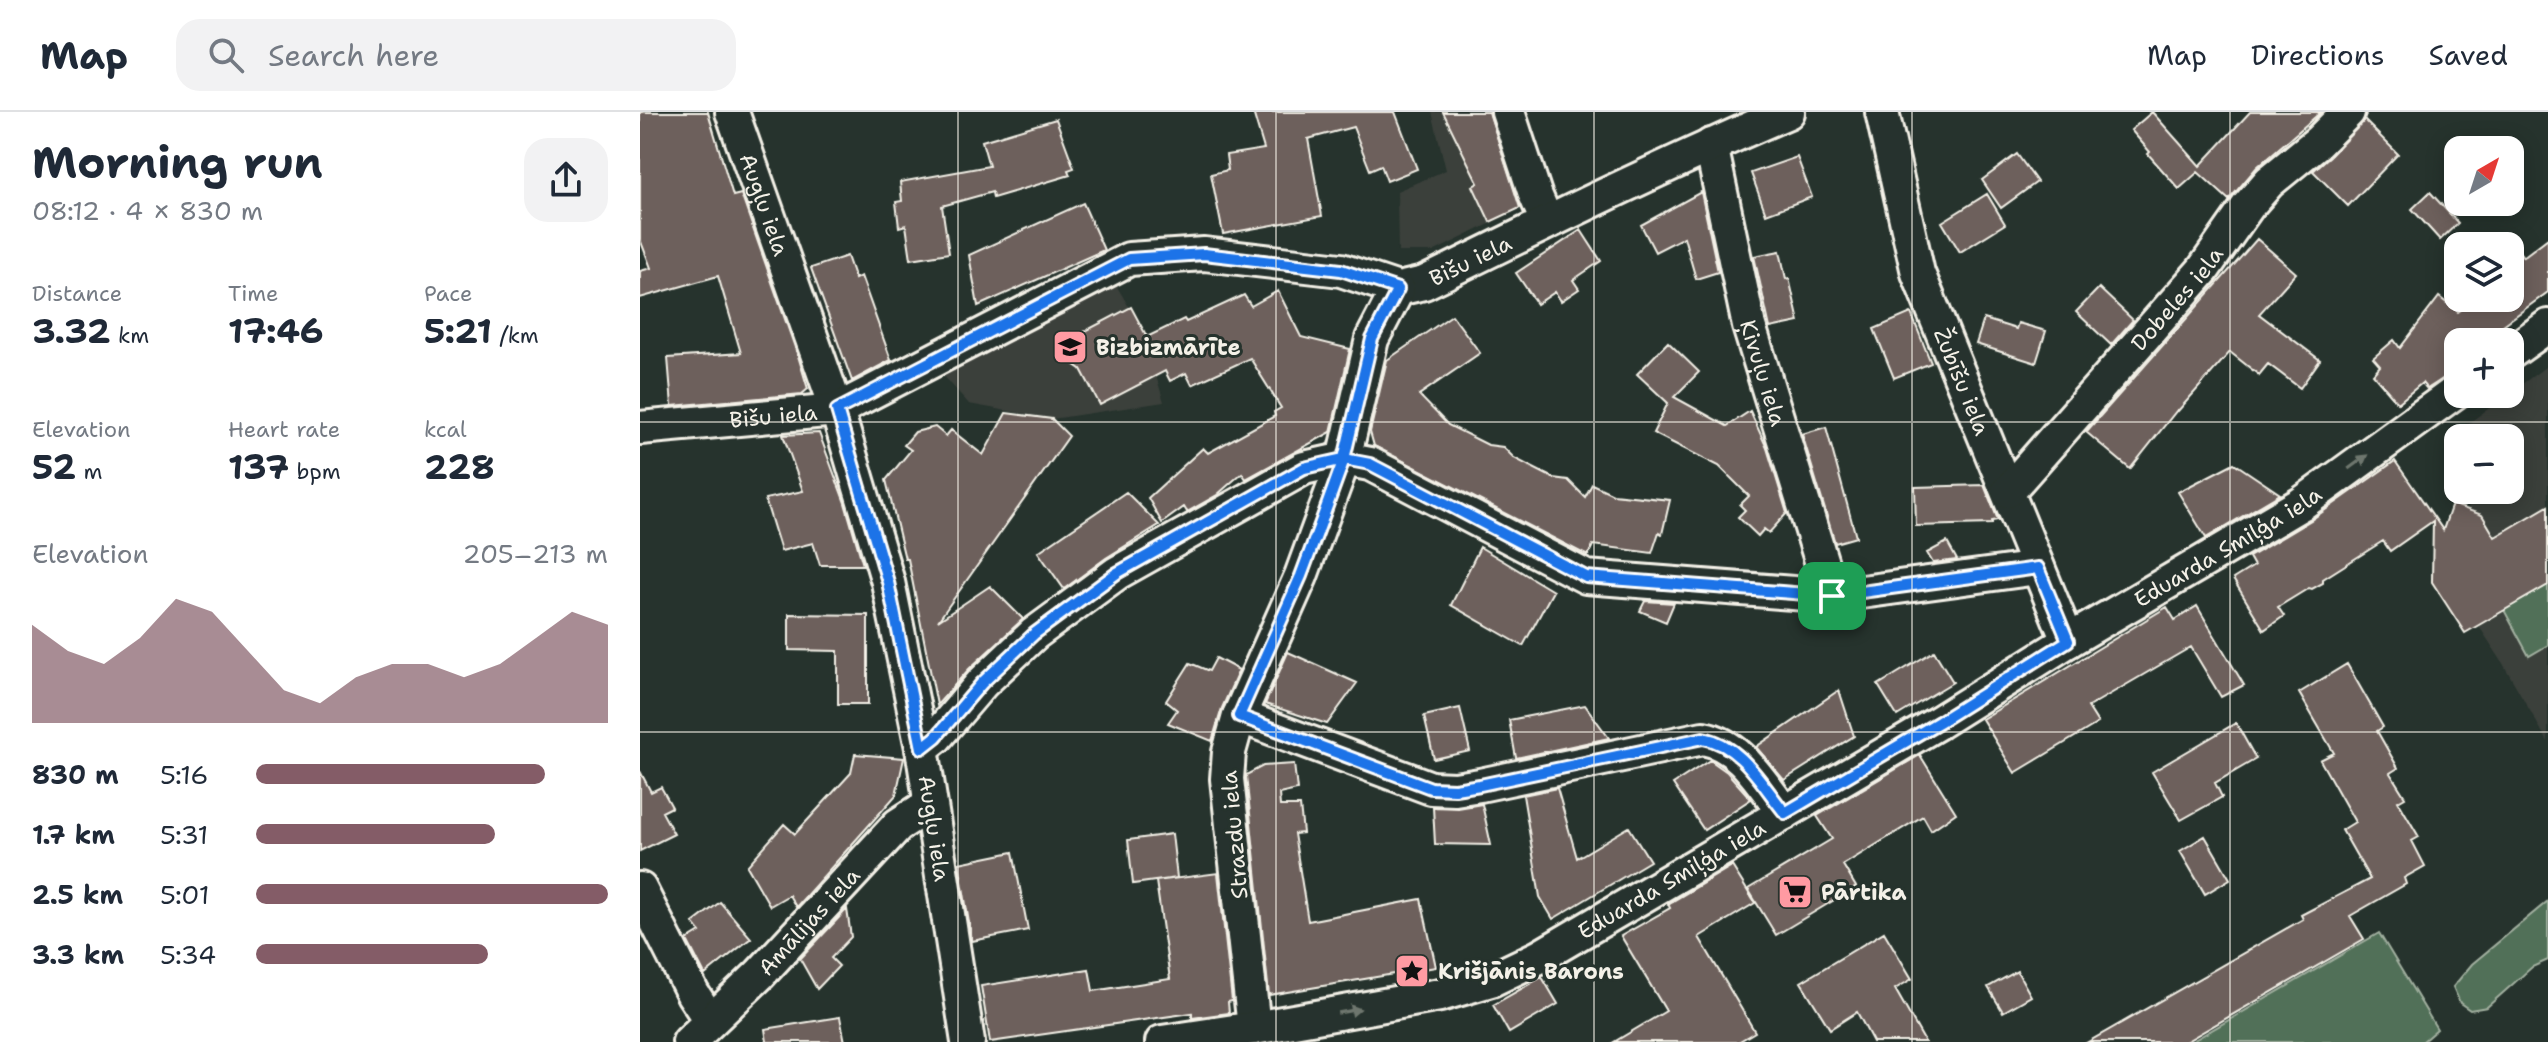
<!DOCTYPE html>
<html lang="en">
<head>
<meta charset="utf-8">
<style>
  body { margin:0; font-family:"Shantell Sans",sans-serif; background:#f2f2f3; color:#1f2937; height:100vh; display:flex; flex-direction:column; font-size:30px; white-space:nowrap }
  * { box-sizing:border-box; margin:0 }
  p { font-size:26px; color:#747a83 }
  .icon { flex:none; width:44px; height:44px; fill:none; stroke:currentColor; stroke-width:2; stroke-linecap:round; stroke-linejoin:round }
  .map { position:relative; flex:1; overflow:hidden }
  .drawer { display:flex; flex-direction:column; background:#fff; width:640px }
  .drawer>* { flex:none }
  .needle { width:52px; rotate:39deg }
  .fabs { position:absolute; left:1804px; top:24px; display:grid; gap:16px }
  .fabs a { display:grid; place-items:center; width:80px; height:80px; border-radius:16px; background:#fff; box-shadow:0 4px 20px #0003; font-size:40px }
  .pin { position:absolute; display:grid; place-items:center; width:68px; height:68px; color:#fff; margin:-34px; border-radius:16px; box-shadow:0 4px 12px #0006 }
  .round { display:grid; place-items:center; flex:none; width:84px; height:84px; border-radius:24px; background:#f2f2f3 }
  .headline { display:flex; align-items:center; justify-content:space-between; height:136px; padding:0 32px }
  h1 { font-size:44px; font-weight:700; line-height:60px }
  .figures { display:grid; grid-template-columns:repeat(3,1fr); gap:12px; height:136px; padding:8px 32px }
  .figures div { display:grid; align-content:center }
  .figures b { font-size:34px; font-weight:700 }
  .figures small { font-size:22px; font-weight:400 }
  .figures p { font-size:22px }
  .chart { height:224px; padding:16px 32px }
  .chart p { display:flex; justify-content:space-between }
  .chart svg { width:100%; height:144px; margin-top:8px; fill:#845c67; opacity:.7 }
  ul { padding:0 32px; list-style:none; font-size:26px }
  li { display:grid; grid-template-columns:128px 96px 1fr; align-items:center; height:60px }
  li i { height:20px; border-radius:10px; background:#845c67 }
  header { display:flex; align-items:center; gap:48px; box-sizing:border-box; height:112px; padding:0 40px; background:#fff; border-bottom:2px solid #e0e1e3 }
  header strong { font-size:38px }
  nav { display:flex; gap:44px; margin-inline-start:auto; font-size:28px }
  .search { width:560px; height:72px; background:#f2f2f3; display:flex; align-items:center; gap:20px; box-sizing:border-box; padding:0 28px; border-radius:24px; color:#747a83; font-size:30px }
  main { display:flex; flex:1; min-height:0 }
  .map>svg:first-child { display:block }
  .built { fill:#3b403b }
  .green { fill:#516f58; stroke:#a2b0a0; stroke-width:2 }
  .building { fill:#6d605b; stroke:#f4f1e8; stroke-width:2 }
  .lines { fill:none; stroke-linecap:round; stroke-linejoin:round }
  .minor-casing { stroke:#f4f1e8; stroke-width:38 }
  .minor { stroke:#26332d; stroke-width:32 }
  .oneway { fill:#6e766e }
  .route-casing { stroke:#fff; stroke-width:16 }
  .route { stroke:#1a73e8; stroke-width:10 }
  .grid { fill:none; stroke:#f4f1e8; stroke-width:2; stroke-opacity:0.55 }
  .labels { text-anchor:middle; stroke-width:6; stroke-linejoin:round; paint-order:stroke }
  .street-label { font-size:22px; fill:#f4f1e8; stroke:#26332d }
  .poi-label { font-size:22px; font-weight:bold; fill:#f4f1e8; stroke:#26332d; text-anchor:start }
</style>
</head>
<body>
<header>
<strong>Map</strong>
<div class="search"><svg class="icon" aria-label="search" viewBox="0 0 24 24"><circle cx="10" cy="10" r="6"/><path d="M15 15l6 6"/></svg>Search here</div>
<nav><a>Map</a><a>Directions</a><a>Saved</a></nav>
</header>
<main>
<section class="drawer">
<div class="headline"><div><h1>Morning run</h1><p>08:12 · 4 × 830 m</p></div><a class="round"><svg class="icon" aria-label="share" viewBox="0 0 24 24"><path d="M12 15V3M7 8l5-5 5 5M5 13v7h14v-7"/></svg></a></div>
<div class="figures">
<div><p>Distance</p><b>3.32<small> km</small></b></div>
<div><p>Time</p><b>17:46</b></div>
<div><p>Pace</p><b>5:21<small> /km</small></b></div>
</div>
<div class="figures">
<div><p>Elevation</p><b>52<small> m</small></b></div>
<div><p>Heart rate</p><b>137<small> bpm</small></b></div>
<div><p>kcal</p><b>228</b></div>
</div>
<div class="chart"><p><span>Elevation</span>205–213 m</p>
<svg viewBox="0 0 160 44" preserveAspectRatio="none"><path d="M0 44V14L10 22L20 26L30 18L40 6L50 10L60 22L70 34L80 38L90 30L100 26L110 26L120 30L130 26L140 18L150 10L160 14V44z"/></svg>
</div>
<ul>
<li><b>830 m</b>5:16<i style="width:82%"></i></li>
<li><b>1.7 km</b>5:31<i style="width:68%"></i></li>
<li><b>2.5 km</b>5:01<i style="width:100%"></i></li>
<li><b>3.3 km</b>5:34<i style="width:66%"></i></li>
</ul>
</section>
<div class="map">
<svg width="1908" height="930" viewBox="0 0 1908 930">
  <rect width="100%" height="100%" fill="#26332d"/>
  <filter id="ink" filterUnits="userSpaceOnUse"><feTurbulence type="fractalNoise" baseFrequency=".0125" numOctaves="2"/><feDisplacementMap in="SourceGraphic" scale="16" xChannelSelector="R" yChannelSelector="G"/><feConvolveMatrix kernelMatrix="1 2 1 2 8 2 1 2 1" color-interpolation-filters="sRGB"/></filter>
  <g filter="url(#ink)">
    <path class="built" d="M792,0H857L886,94L793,140H758L757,79L806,58Z
      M476,173L506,224L501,227L506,245L516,264L524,290L412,307L329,292L302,262Z
      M1908,253V630L1861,548L1816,479V435L1834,378H1870V326H1818V342L1807,327Z"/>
    <path class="green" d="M1908,473V533L1889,544L1864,498Z
      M1908,789V848L1892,855L1847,895L1830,898L1820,891L1813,875L1832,852Z
      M1739,821L1797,917L1782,930H1551Z"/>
    <path class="building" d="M0,0H68L93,84L101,82L159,247L168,277L162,282L32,294L28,246L101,241L78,164L0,186V159L11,156L0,127Z
      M613,0H755L777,57L747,69L741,53L730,58L713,15L668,27L682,104L583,122L571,62L588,58L586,43L624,37Z
      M803,0H849L880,96L850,110L833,74L838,71Z
      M1512,0L1560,54L1610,0H1681L1617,55L1589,88L1558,60L1539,77L1508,42L1510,40L1491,18Z
      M416,7L434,56L428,58L430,63L353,86L352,80L302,94L309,141L271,147L266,113L259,115L256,90L262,89L260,70L349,54L342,29Z
      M1724,8L1758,42L1708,94L1673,59L1691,43Z
      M1377,42L1397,70L1361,96L1342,68Z
      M1157,45L1172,85L1126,102L1111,61Z
      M1061,80L1078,160L1056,167L1044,125L1015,140L1001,113Z
      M1790,80L1818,111L1800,128L1772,97Z
      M1347,82L1365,112L1320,140L1302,110Z
      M443,91L464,138L338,194L329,143Z
      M941,118L961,149L933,168L939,177L921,189L915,180L897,192L876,161Z
      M1870,126L1883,145L1908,126V180L1840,230H1818V257L1787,277L1782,271L1758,291L1733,262L1740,254L1733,246L1754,228L1760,236L1799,185L1818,200L1831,190H1842L1845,186H1870Z
      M1617,127L1656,161L1619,202L1680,248L1660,276L1628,252L1619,263L1590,240L1538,299L1537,298L1490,357L1446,320Z
      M1140,139L1146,167L1149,166L1159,210L1130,216L1114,144Z
      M207,144L215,167L221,164L251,248L212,269L171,156Z
      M1459,176L1493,208L1471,233L1436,200Z
      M638,179L661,225L710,237L691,320L606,367L602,361L577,383L547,400L544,395L522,411L508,386L563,336L568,341L635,304L634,300L641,296L610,246L552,273L546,261L530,269L525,259L460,293L441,257L419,242L432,226L491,195L507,225L544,207L546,210L604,183L611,194Z
      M1271,201L1291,251L1254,266L1234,217Z
      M812,203L840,241L779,283L808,313L848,333L863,335L874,346L913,366L928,368L945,385L952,372L973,382L1030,388L1022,422L1019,420L1012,441L953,433L948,444L734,334L730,320L747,248Z
      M1344,207L1376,217L1378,211L1406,219L1396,251L1336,232Z
      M1028,230L1059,260L1034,285L1087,314L1110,299L1127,336L1147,401L1129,421L1124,417L1118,424L1098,405L1105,398L1100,393L1109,384L1079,354L1013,321L1028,291L997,262Z
      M366,301L412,307L429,324L298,509L350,474L383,507L329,557L297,593L268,447H265L246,368L271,338L264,333L275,320L295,315L306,324L311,318L343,343Z
      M1186,315L1216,425L1195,431L1162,322Z
      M179,321L205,391L223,453H180L173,431L141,439L125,387L163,379L143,323Z
      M1755,349L1803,418L1812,392L1842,403L1855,425L1908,394V473L1825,521L1792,470L1793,409L1750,439L1743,429L1683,467V471L1672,477L1669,476L1638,495L1644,504L1624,518L1593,467L1614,454L1609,445L1671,408Z
      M1594,351L1640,382L1566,426L1538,380Z
      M1344,373L1358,408L1352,409V412L1276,414L1275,375Z
      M486,380L519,413L466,446L424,477L398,440Z
      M1307,430L1317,448L1293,451L1287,441Z
      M840,435L913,479L883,534L811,493Z
      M1005,489L1034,491L1026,510L1000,499Z
      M1557,494L1604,573L1581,585L1551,535L1448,595L1458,611L1375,661L1342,607L1527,495L1535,508Z
      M149,502L228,503V592H198V539L149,538Z
      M1294,539L1313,570L1257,604L1238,573Z
      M648,540L717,571L687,612L625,592Z
      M576,546L599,558L582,596L572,629L528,611L537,598L526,589L550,551L569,559Z
      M1707,552L1743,615L1737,619L1758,656L1750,661L1765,685L1758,689L1779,725L1772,729L1785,754L1764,766L1766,772L1710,804L1724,827L1545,930H1448L1663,807L1661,803L1730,767L1702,718L1715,710L1680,648L1694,641L1659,581Z
      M1199,578L1214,624L1144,668L1116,635Z
      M945,593L969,626L876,646L869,608Z
      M820,596L830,639L794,647L784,604Z
      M1596,611L1616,647L1575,671L1582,685L1541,708L1512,660Z
      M215,642L264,646L256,683L156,795L149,783L130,794L107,754L144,712L155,722L211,661Z
      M1280,643L1316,701L1291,718L1283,704L1203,753L1216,775L1136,823L1108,777L1192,727L1177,704Z
      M1070,648L1087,660L1111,687L1064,718L1033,672Z
      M654,652L657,678L639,682L640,694H660L663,721L654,722L668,809L781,787L796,855L629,883L606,663L623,654Z
      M0,659L11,680L21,675L32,695L22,700L34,722L0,739Z
      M917,676L937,746L989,715L1010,749L913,807L900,785L883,683Z
      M842,692L851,733L795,732L793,695L818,696Z
      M532,722L537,766L493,772L488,728Z
      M1565,724L1590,767L1565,782L1540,739Z
      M373,740L388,818L332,829L319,751Z
      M1092,754L1115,791L1059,825L1115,920L1098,930H974L1026,899L981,824L1030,796L1028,792Z
      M578,761L592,889L588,890L589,901L552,906V901L350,930L341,874L449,857L453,879L530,867L516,769Z
      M80,790L111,826L65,863L47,828L60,820L53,811Z
      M207,797L211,825L191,846L199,854L177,877L160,847Z
      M1244,820L1272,867L1255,877L1285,930H1233L1217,900L1190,917L1161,870Z
      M1377,859L1391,884L1363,900L1348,875Z
      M902,865L918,892L869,921L853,893Z
      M200,905L205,930H127L125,917Z"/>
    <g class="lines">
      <g class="minor-casing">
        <g id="minor">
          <path id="s1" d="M92,0L197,298L248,470L282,636L328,930"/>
          <path d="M868,0L895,82L907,110"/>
          <path id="s2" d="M1242,0L1278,161L1428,529"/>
          <path id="s3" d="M1071,33L1109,214L1192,484"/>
          <path d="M1870,241L1908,214"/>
          <path id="s4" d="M0,316L197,298L489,147L564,142L701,158L758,177L784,171C904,112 1024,53 1148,0"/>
          <path id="s5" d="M1368,379L1563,158L1608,94L1629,70L1678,30L1708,0"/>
          <path d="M599,604L791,676L815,677L840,673L1063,626C1102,633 1122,673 1145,701"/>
          <path d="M282,636L296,625L342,571L394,522L477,461L664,356L704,347L730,352L946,465L1192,484L1398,456"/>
          <path d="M0,777L53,882L70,908"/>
          <path d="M614,916L587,667L589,640L599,604L661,464L704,347L732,227L758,177"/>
          <path id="s6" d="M49,930L120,862L258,713L289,693"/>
          <path id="s7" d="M522,930L614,916L800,883L851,868L899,845L1299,610L1428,529L1661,392L1818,278"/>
        </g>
      </g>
      <use href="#minor" class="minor"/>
    </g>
    <defs><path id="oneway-solid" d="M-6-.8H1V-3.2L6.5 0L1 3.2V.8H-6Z" transform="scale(2)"/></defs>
    <g class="oneway">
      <use href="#oneway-solid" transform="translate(1718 350) rotate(-36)"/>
      <use href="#oneway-solid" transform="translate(709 899) rotate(-10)"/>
    </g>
  </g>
  <g class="lines" filter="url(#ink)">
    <g class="route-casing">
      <path id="route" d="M1192,484L946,465L730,352L704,347L664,356L477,461L394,522L342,571L296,625L282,636L248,470L197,298L489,147L564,142L701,158L758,177L732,227L704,347L683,405L661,464L599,604L791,676L815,677L840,673L1063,626C1102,633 1122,673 1145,701L1299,610L1428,529L1398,456L1192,484"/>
    </g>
    <use href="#route" class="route"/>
  </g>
  <path class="grid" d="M318,0V930M636,0V930M954,0V930M1272,0V930M1590,0V930M0,310H1908M0,620H1908"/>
  <defs>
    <g id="school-square" transform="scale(1.8)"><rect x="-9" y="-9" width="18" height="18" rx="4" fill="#ff9aa2" stroke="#26332d"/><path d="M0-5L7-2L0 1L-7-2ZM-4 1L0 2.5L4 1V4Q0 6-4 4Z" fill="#111"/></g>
    <g id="supermarket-square" transform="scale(1.8)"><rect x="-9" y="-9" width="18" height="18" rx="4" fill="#ff9aa2" stroke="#26332d"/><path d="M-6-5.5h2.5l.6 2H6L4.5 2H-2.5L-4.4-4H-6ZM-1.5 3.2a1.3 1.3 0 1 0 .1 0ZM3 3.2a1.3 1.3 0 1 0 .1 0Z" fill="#111"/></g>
    <g id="sight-square" transform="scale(1.8)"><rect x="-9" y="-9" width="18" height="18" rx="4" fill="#ff9aa2" stroke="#26332d"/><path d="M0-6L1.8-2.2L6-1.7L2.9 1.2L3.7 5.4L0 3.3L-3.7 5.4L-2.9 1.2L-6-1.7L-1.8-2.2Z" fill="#111"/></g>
  </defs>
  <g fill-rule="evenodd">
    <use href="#school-square" x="430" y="235"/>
    <use href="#supermarket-square" x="1155" y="780"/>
    <use href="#sight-square" x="772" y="859"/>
  </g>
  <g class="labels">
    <g class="street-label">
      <text dy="8" stroke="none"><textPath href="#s1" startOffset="98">Augļu iela</textPath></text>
      <text dy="8" stroke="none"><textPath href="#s4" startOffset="878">Bišu iela</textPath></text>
      <text dy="8" stroke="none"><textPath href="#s5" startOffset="256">Dobeles iela</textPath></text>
      <text dy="8" stroke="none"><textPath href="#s3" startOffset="234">Ķivuļu iela</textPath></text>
      <text dy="8" stroke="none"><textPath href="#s2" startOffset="282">Žubīšu iela</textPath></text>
      <text dy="8" stroke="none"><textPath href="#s4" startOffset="134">Bišu iela</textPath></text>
      <text dy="8" stroke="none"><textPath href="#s7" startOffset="1190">Eduarda Smiļģa iela</textPath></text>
      <text dy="8" stroke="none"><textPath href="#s1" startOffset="746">Augļu iela</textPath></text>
      <text transform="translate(594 723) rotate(-95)" y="8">Strazdu iela</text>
      <text dy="8" stroke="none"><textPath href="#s7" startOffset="542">Eduarda Smiļģa iela</textPath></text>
      <text dy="8" stroke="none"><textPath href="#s6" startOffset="170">Amālijas iela</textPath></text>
    </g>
    <g class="poi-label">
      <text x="456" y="243">Bizbizmārīte</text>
      <text x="1181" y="788">Pārtika</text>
      <text x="798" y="867">Krišjānis Barons</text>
    </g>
  </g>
</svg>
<div class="fabs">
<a><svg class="needle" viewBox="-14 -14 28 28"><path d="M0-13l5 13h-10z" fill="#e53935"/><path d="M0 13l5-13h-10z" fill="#747a83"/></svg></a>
<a><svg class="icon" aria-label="layers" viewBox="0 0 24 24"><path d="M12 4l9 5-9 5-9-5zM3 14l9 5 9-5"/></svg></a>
<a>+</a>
<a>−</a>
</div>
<div class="pin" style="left:1192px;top:484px;background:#1e9e55"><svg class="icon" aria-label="arrive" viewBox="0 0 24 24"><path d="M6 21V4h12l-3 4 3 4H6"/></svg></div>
</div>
</main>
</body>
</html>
